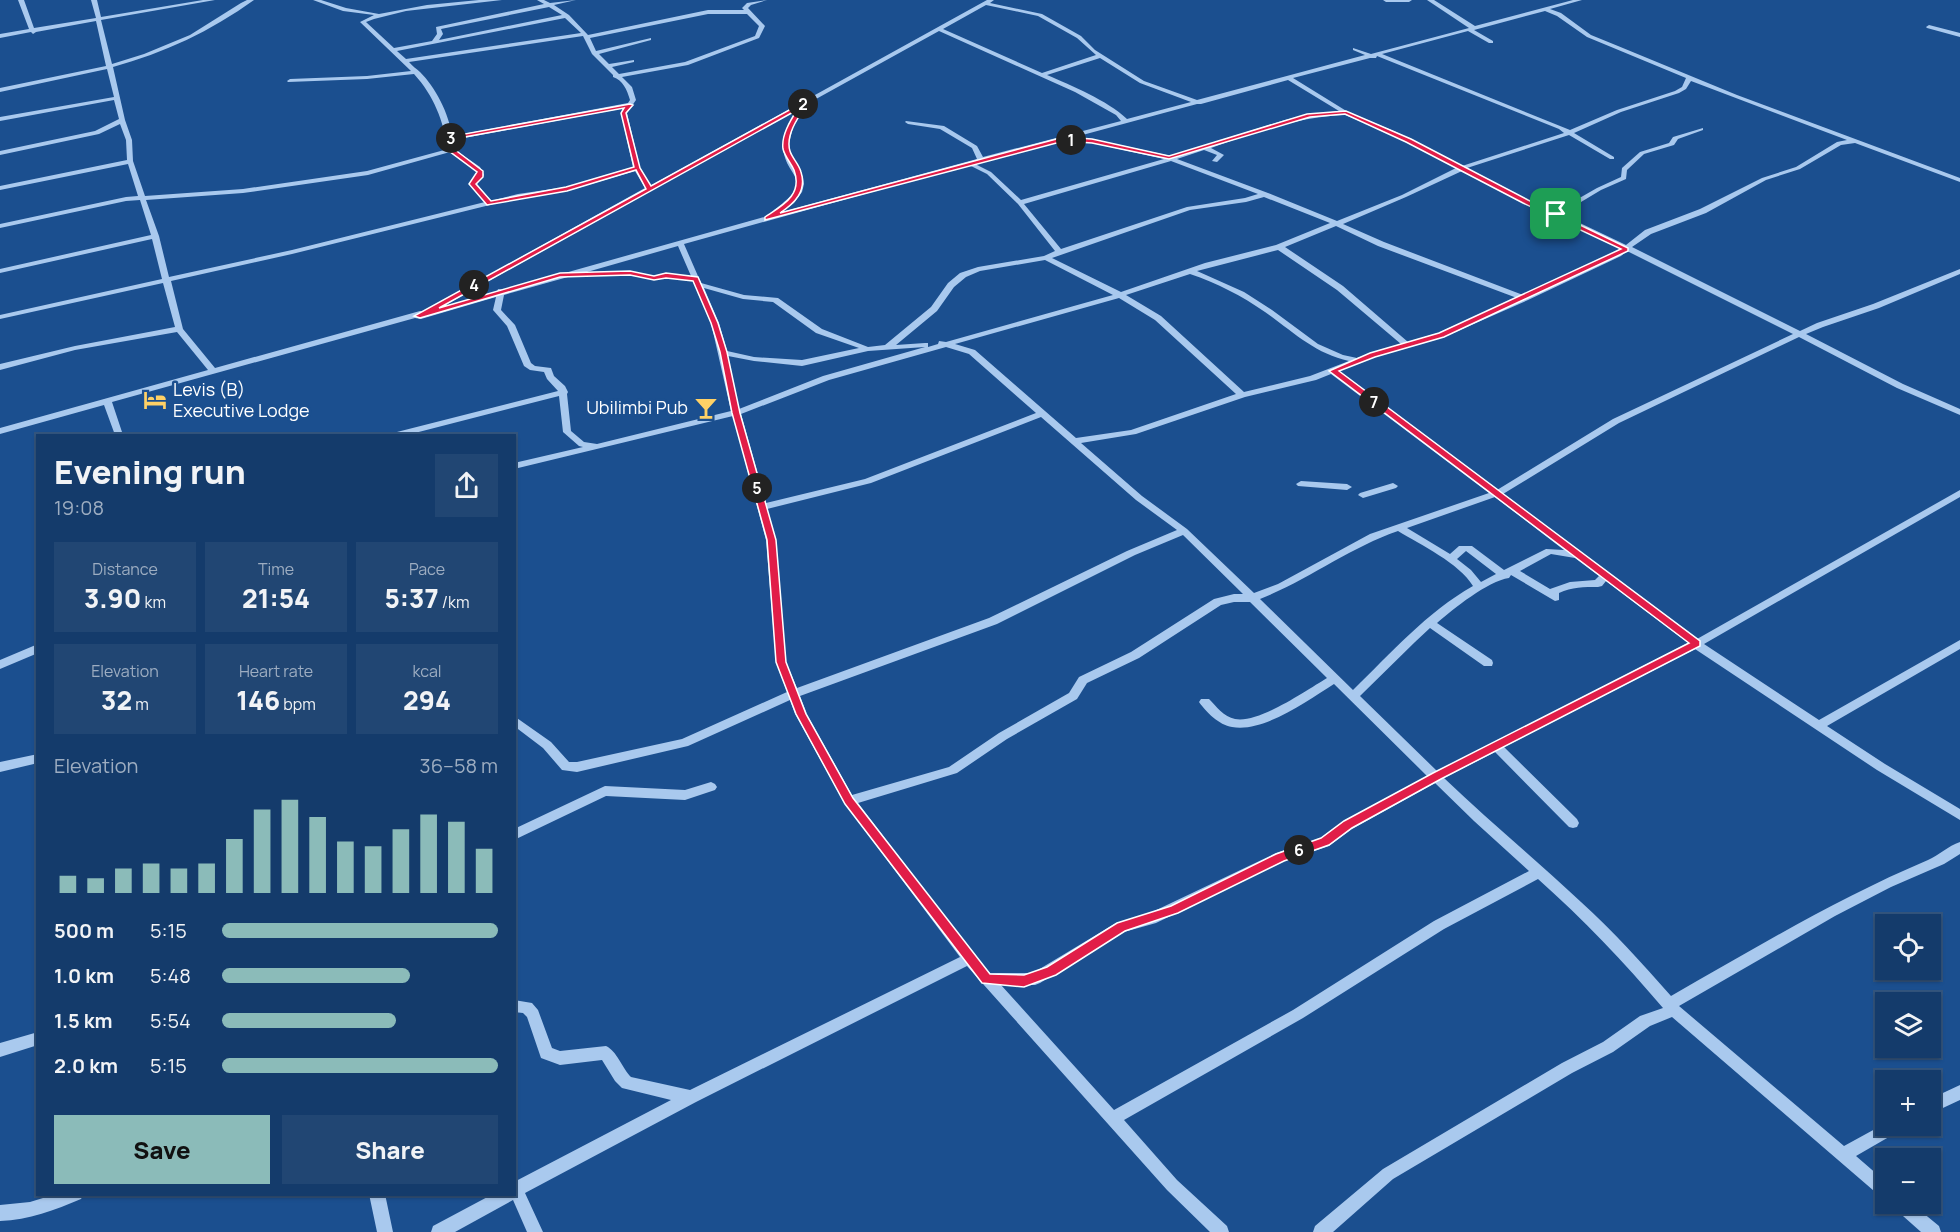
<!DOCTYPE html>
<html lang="en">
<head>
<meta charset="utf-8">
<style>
  body { margin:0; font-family:Manrope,sans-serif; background:#214673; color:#f1f3f6; height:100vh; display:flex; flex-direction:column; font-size:22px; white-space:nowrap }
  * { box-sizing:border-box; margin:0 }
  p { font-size:20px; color:#9dadc1 }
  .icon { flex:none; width:33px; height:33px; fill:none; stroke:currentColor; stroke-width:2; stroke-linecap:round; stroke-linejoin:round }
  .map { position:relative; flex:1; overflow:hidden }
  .details { position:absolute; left:36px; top:434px; width:480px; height:762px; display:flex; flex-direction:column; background:#143b6b; border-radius:0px; box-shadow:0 2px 4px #0004,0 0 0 2px #33557e }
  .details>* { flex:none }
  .controls { position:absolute; left:1875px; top:914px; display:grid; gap:12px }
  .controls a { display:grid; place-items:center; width:66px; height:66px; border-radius:0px; background:#143b6b; box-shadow:0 2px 4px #0004,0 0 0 2px #33557e; font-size:30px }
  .pin { position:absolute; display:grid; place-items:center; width:51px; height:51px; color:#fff; margin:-26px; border-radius:12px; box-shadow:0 3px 9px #0006 }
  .km { position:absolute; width:30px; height:30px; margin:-15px; border-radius:50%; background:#222; color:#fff; font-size:16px; line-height:30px; text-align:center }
  .round { display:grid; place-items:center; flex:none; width:63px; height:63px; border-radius:0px; background:#214673 }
  .summary { display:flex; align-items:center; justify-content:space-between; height:102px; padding:0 18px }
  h1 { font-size:33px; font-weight:800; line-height:45px }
  .stats { display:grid; grid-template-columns:repeat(3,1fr); gap:9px; height:102px; padding:6px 18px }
  .stats div { display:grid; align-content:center; border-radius:0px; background:#214673; text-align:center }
  .stats b { font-size:26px; font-weight:800 }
  .stats small { font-size:16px; font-weight:400 }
  .stats p { font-size:16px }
  .chart { height:168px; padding:12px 18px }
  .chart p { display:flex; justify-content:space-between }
  .chart svg { width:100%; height:108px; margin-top:6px; stroke:#8bbbb9; stroke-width:6 }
  .action { display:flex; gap:12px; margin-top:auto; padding:12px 18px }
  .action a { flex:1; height:69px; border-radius:0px; background:#8bbbb9; color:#111; font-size:24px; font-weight:800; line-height:69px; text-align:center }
  .action a+a { background:#214673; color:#f1f3f6 }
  ul { padding:0 18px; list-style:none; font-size:20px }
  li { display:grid; grid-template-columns:96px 72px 1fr; align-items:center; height:45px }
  li i { height:15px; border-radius:8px; background:#8bbbb9 }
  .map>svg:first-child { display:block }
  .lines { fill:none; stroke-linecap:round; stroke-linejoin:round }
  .minor { fill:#a9c9ee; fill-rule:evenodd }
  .route { fill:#e11d48; stroke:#fff; stroke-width:1.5; fill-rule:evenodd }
  .labels { text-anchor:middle; stroke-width:5; stroke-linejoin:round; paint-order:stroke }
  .poi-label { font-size:18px; fill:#fff; stroke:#1b4f8f; text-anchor:start }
</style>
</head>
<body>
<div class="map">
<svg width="1960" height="1232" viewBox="0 0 1960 1232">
  <rect width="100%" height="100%" fill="#1b4f8f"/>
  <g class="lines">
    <path class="minor" d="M18,0H24L34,28L96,18L91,0H97L101,17L203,0H215L101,20L112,64L144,54L190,35L241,3L247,0H254C211,31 164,53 113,67L125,120L132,140L133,161L145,196L243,189L367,171L448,149C443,120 434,96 414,74L367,79L288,82L287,81L290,79L367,76L411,71L360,22L374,15L343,11L313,0H321L346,8L379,14L427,5L479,0H502L406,11L374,19L366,22L394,48L432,41L437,34L436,27L544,4L537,0H544L550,3L576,0L554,5L569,15L588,35L708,10H744L742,8L747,3L767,0L751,5L748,8L765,26L759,38L688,65L622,77L632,87L636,100L627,113L640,168L650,186L987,0H994L990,3L1042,14L1081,36L1095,50L1144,81L1197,100L1365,55L1353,50V48L1371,54L1469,28L1427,0H1434L1475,26L1573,0H1582L1550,9L1561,13L1591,35L1618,46L1737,95L1960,178V182L1855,143L1841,145L1800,169L1766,180L1706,213L1651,234L1632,247L1800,331L1817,323L1873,304L1960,269V274L1879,308L1823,327L1806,334L1903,384L1960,409V415L1897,388L1799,337L1619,423L1503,494L1697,639L1960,490V497L1704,644L1819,720L1960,640V649L1827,726L1885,764L1960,809V820L1877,770L1695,649L1504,747L1577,819L1579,823L1577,827L1573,828L1569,827L1495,752L1444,778C1489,821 1536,860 1581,902C1613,931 1642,963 1671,996C1755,948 1838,898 1928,860C1939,855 1948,846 1960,842V854L1944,864L1891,887L1835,916L1679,1006L1844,1146L1886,1123V1125H1903L1901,1130L1856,1156L1886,1182V1199L1881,1197L1672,1017L1650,1026L1613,1052L1572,1073L1393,1179L1333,1232H1313L1315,1226L1383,1169L1562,1063L1603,1042L1640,1016L1663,1008C1624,962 1583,919 1538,879L1444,929L1303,1018L1124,1120L1177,1180L1227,1226L1229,1232H1210L1167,1190L967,966L696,1102L525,1193L543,1232H527L513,1200L455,1232H431L433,1226L493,1194H514V1182L671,1100L622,1088L615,1081L602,1060L560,1065L541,1058L527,1017L523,1013L514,1012V1000L532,1003L538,1010L552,1048L560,1051L606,1046C617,1051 622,1068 631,1077L690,1090L960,957L845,804L795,714L790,700L688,746L577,772L562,770L543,748L514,726V716L551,742L569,762H577L682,739L787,692L776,662L766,540L733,416L514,469V463L583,447L579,446L563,432L559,396L407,435H392L393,433L558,391L547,379L544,372L530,370L524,366L507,326L493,310L496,297L421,319L415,318L112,402L123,435H115L104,405L0,434V428L208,370L177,332L75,350L0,370V364L75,346L175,327L163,283L0,319V315L162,279L152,239L0,273V269L151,235L140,200L126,201L0,228V224L126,197L138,196L128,164L0,190V186L127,160L126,140L120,124L99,134L0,155V151L95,131L119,119L114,100L0,121V117L114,97L107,69L0,92V88L106,66L96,21L36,32L33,34L31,32L0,38V34L29,29ZM986,5L1038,16L1077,38L1096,55L1042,73L943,29ZM549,7L562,15L439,40L443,34L441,29ZM1545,11L1557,16L1587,37L1686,78L1682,87L1675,91L1617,110L1570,130L1382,54L1468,31L1489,43H1493V41L1474,30ZM708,14H747L759,26L755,36L685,62L619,74L612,67L634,62V60L609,64L599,54L651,40V38L596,51L590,38ZM565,18L581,33L406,59L397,51ZM939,31L1075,92L1116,115L1121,121L983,157L977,146L944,126L906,121L905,122L908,124L940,129L972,148L977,159L782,212L794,203L802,192L804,184L803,177L790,153L789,143L793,127L807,104ZM583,36L592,54L613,75V77C623,80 627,90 630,100L628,103L452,136C449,113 435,87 420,72C417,69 412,66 409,62ZM1377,56L1559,129L1564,133L1462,166L1396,132L1348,112L1293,78L1370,58H1376ZM1100,58L1140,83L1191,102L1127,119C1107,100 1072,86 1047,75ZM1288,80L1339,111L1306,115L1285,120L1171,156L1092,139H1069V141L1071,142L1092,143L1164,159L1021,200L991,172L975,164L1197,104H1201ZM1691,81L1847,140L1837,142L1796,167L1762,178L1700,209L1645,230L1626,245L1561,214L1601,190L1626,179L1627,170L1644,154L1674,145L1678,139L1703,130V128L1673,137L1669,143L1640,152L1622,168L1621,177L1597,188L1555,212L1527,200L1467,168L1569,135L1610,159H1614V157L1574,133L1621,112L1679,93L1686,89ZM625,108L621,113L633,167L566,187L518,194L491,201L477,184L484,175L480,167L454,149L453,140ZM798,109C792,119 783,131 783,143C782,179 820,176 774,210L773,212L775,214L504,290L498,289L497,292L426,312L420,311L215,368L183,329L171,281L292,254L518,198L567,191L635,171L645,188L433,306L437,308H440ZM1345,115L1392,134L1456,168L1402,195L1337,221L1268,193L1177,159L1204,150L1217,155L1212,161L1217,162L1224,155L1211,148C1255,132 1298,117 1345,115ZM450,152L475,169L478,175L470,184L485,202L292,250L169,277L159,236L146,200L243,193L368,175ZM1171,161L1258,194L1245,198L1187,207L1061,249L1024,204ZM969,165L987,174L1018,204L1055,251L1044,256L978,267L960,273L948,283L931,307L885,345L868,347L822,329L778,298L744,295L701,283L684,244ZM1462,171L1523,202L1621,248L1615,252L1523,295L1384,242L1343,224L1406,197ZM1264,197L1330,223L1276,245L1205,263L1121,292L1052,258L1190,210L1246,202ZM1336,226L1378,246L1517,298L1438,333L1408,342L1343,286L1285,247ZM678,246L691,276L666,274L654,276L630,271L587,272ZM1278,250L1337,290L1401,344L1357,358L1343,355L1318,344L1272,310L1244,292L1197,271ZM1627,251L1793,334L1613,419L1497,490L1338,371L1375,357L1444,337L1528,300L1621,256ZM1045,260L1113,295L946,342L939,341L938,344L928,347V343H925L896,345L937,311L954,287L966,277L980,271ZM1190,274C1217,283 1242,296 1265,312C1292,331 1315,354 1349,361L1310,376L1244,392L1161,316L1126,295ZM575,275H630L654,280L666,278L693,281L711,323L731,411L597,444L584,442L571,431L567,394L568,392L565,386L554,376L551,368L535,366L531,363L515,325L501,310L504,295ZM704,288L743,299L773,302L816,333L859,348L802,360L754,357L727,351L719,323ZM1119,298L1155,320L1236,394L1131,430L1076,438L975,350L955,344ZM925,347L823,376L739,409L728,356L754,361L802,366L868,351ZM946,347L969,354L1036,413L865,479L766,503L741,414L829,380ZM1331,374L1489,493L1370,534L1278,584L1254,593L1187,529L1142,496L1081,443L1136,434L1245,397L1316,380ZM1041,417L1136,500L1177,530L1127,551L989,618L797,688L786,662L776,540L767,509L871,483ZM1495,497L1564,550L1546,549L1504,570L1472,546H1459L1450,554L1407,528ZM1398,531C1421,545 1459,563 1473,586C1427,612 1391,653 1353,690L1260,599C1308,580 1349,548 1398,531ZM1183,535L1243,594H1234L1214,599L1131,652L1079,677L1069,693L999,733L949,767L852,795L807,714L800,696L997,624L1135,555ZM1466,551L1496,574L1481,582L1471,570L1457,559ZM1551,554L1575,558L1599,576L1595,580L1570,582L1550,589L1520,571ZM1511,575L1555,601L1559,600V593C1572,587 1584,587 1598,587L1602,586L1606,581L1688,643L1437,771L1360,696L1415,642L1430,628L1484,666H1492L1493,663L1492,660L1437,623C1453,609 1488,581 1509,578ZM1234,602H1250L1327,678C1307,690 1258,724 1235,719C1224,717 1216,706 1209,699H1201L1199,702C1206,712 1219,725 1232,727C1264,733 1308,700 1334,684L1427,776L1344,821L1321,838L1276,853L1148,914L1116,923L1033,973H990L974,955L858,803L957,773L1007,739L1077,699L1087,683L1139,658L1221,605ZM1435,783L1474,821L1529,871L1434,921L1293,1010L1114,1110L1001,985H1035L1040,983L1124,932L1156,923L1284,861L1329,846L1352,829Z
      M1383,0H1412L1409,2H1386Z
      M1929,25L1960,33V37L1927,28L1926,27Z
      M1301,481L1347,484L1352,487L1347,490L1298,486L1296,484Z
      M1393,483L1398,486L1396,488L1363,498L1358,495L1360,493Z
      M38,644V653L0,669V660Z
      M38,754V763L0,772V762Z
      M711,782L715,784L717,787L715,790L685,800L606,796L514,840V829L605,786L685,790Z
      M38,1032V1045L0,1057V1043Z
      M1960,1085V1100L1930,1114V1099Z
      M56,1194H84L81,1199C55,1210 29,1220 0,1221V1205L30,1202Z
      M369,1194H385L393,1232H377Z
      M1891,1203H1911L1939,1226L1941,1232H1921L1894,1208Z"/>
  </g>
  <path class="route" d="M802,103L807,104C799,116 785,135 790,151C792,158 799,164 801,172C807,191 795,203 780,213L1064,137L1092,139L1169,156L1307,114L1346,111L1411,139L1528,200L1628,248V251L1444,337L1375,357L1339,371L1700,641V646L1441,779L1352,828L1329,845L1284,861L1178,913L1125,931L1056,975L1024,987L982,983L845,804L796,714L776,662L767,540L732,413L720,352L711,323L693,281L666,278L654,280L630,275L560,277L420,318L414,316L646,189L636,170L567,191L487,205L469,184L477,172L449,151L448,137L630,104L633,105L626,113L640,168L651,186ZM624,108L621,113L634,167L566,187L491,201L476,184L483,177V171L454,149V139ZM797,110C790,121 781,136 783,149C785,157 791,163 794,170C803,195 783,205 765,217V220L1064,141L1092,143L1169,159L1310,117L1345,114L1406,142L1523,203L1621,249L1439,333L1370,353L1329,371L1689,643L1433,773L1344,821L1321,838L1276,854L1171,906L1117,923L1047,967L1024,975L990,974L853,798L806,714L786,662L776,540L740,413L727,352L718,323L698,277L666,273L654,276L630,271L560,273L439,308Z"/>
  <defs>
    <g id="hotel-bare" transform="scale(1.8)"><path d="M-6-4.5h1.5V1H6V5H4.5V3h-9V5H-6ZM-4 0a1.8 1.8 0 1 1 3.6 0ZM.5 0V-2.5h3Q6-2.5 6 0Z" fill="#ffd166" stroke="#1b4f8f" stroke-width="2.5" paint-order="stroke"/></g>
    <g id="bar-bare" transform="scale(1.8)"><path d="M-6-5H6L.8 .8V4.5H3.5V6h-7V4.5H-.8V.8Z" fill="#ffd166" stroke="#1b4f8f" stroke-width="2.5" paint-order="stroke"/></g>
  </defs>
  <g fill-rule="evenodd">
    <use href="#hotel-bare" x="155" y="400"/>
    <use href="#bar-bare" x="706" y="408"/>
  </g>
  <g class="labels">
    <g class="poi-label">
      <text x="173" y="396">Levis (B)<tspan x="173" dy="21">Executive Lodge</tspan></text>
      <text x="688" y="414" text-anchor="end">Ubilimbi Pub</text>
    </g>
  </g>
</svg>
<div class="controls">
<a><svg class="icon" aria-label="locate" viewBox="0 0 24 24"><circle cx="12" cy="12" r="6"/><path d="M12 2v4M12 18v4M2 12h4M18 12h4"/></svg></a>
<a><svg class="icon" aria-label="layers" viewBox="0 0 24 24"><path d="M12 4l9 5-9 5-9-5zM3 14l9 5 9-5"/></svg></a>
<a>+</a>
<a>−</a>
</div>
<div class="pin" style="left:1556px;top:214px;background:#1e9e55"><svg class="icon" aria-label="arrive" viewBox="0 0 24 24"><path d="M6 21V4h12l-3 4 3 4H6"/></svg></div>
<b class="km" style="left:1071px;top:140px">1</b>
<b class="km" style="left:803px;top:104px">2</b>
<b class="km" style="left:451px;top:138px">3</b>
<b class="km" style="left:474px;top:285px">4</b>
<b class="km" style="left:757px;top:488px">5</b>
<b class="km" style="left:1299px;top:850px">6</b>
<b class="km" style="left:1374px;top:402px">7</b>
<section class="details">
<div class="summary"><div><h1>Evening run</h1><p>19:08</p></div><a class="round"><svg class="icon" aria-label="share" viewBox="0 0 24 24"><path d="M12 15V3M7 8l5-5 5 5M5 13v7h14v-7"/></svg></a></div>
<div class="stats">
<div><p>Distance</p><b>3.90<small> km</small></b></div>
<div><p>Time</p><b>21:54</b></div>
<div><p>Pace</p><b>5:37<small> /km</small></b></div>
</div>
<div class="stats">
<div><p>Elevation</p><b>32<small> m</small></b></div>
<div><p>Heart rate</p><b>146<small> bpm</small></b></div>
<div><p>kcal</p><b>294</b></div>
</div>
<div class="chart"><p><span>Elevation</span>36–58 m</p>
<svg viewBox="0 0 160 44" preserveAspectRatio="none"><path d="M5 44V37M15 44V38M25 44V34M35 44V32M45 44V34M55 44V32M65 44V22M75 44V10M85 44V6M95 44V13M105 44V23M115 44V25M125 44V18M135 44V12M145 44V15M155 44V26"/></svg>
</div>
<ul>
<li><b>500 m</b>5:15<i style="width:100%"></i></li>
<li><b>1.0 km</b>5:48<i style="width:68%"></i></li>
<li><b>1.5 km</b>5:54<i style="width:63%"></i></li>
<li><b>2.0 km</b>5:15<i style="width:100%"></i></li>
</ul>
<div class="action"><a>Save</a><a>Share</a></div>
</section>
</div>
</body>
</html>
